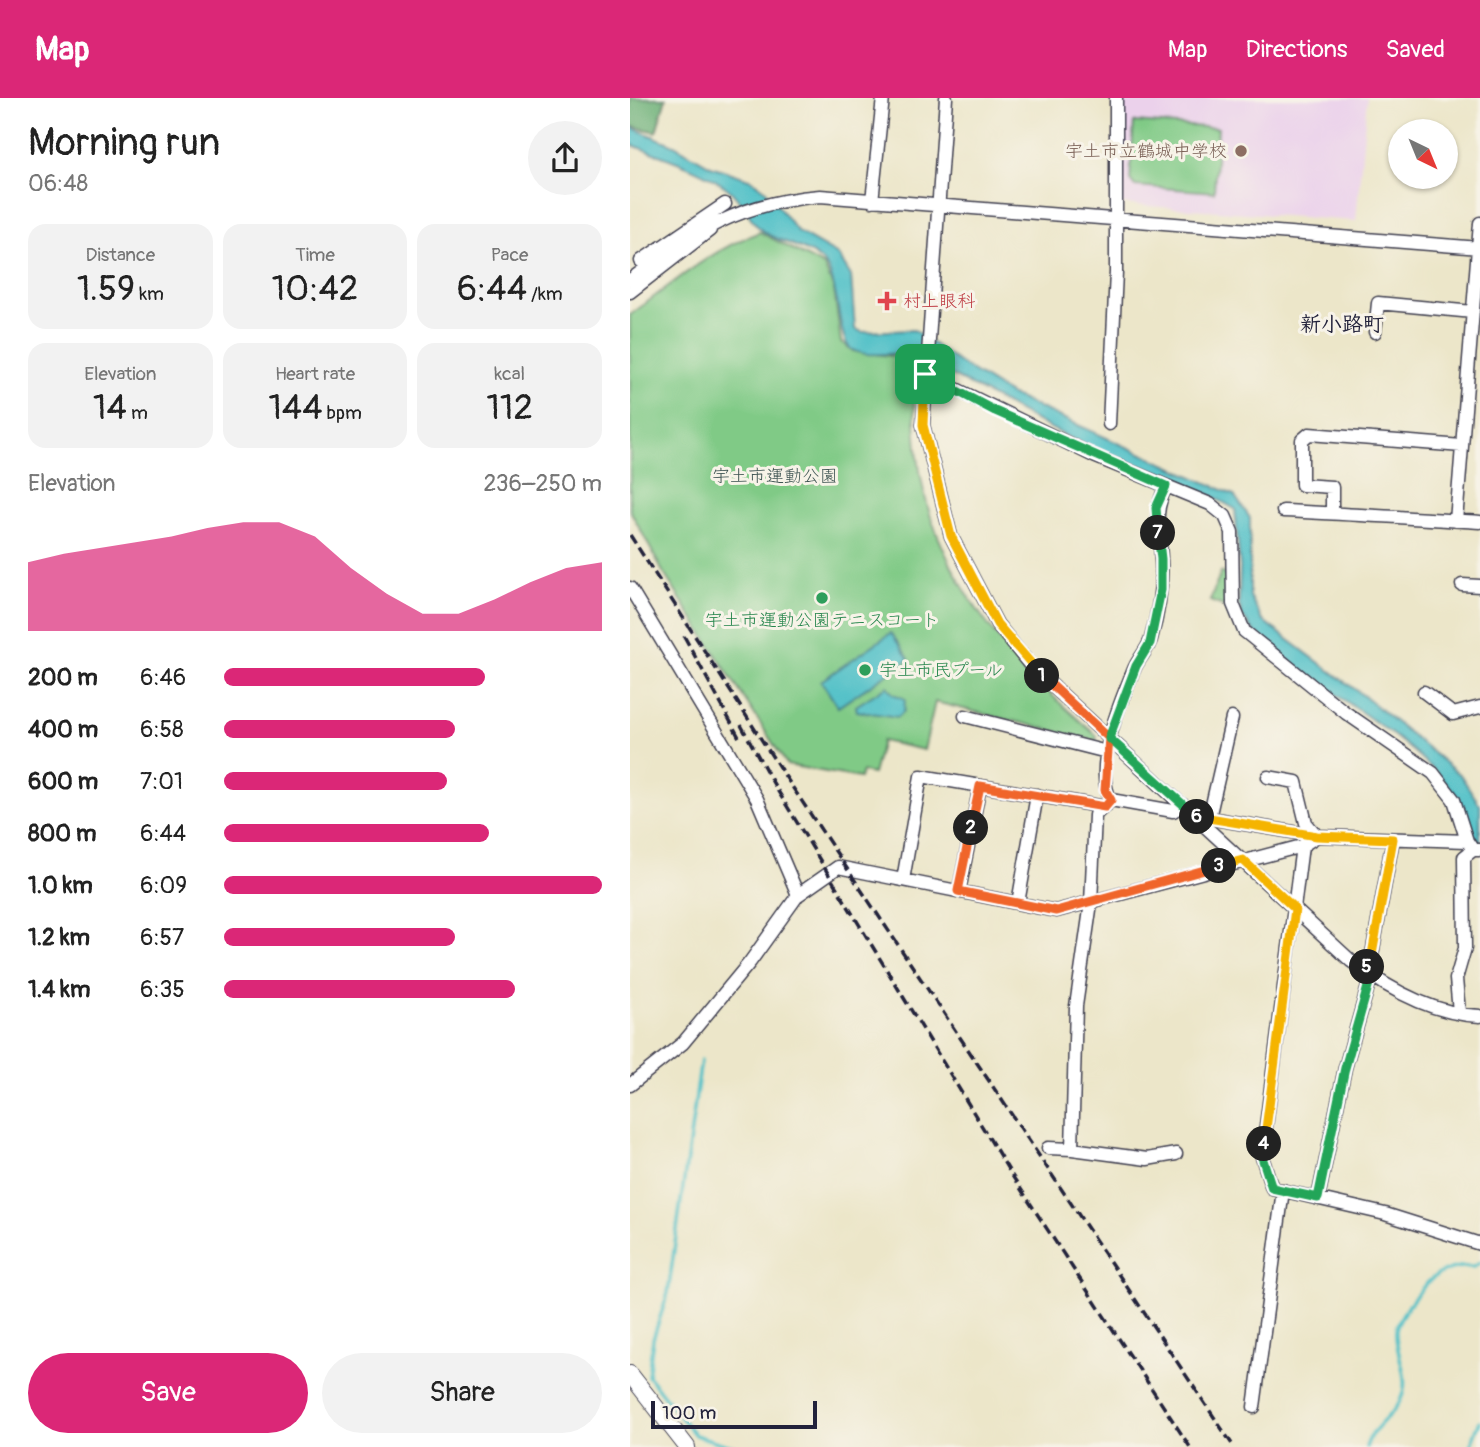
<!DOCTYPE html>
<html lang="en">
<head>
<meta charset="utf-8">
<style>
  body { margin:0; font-family:Pangolin,"Klee One",sans-serif; background:#f2f2f2; color:#222; height:100vh; display:flex; flex-direction:column; font-size:26px; white-space:nowrap }
  * { box-sizing:border-box; margin:0 }
  p { font-size:23px; color:#767676 }
  .icon { flex:none; width:38px; height:38px; fill:none; stroke:currentColor; stroke-width:2; stroke-linecap:round; stroke-linejoin:round }
  .map { position:relative; flex:1; overflow:hidden }
  .details { display:flex; flex-direction:column; background:#fff; width:630px }
  .details>* { flex:none }
  .needle { width:46px; rotate:137deg }
  .fabs { position:absolute; left:758px; top:21px; display:grid; gap:14px }
  .fabs a { display:grid; place-items:center; width:70px; height:70px; border-radius:50%; background:#fff; box-shadow:0 2px 5px #0004; font-size:35px }
  .scale { position:absolute; left:21px; bottom:18px; width:166px; box-sizing:border-box; padding-left:7px; border:4px solid #22223b; border-top:0; font-size:19px; line-height:24px; white-space:nowrap; color:#22223b; -webkit-text-stroke:5px #f7f3e8; paint-order:stroke }
  .pin { position:absolute; display:grid; place-items:center; width:60px; height:60px; color:#fff; margin:-30px; border-radius:14px; box-shadow:0 4px 10px #0006 }
  .km { position:absolute; width:35px; height:35px; margin:-18px; border-radius:50%; background:#222; color:#fff; font-size:19px; line-height:35px; text-align:center }
  .round { display:grid; place-items:center; flex:none; width:74px; height:74px; border-radius:37px; background:#f2f2f2 }
  .summary { display:flex; align-items:center; justify-content:space-between; height:119px; padding:0 28px }
  h1 { font-size:38px; font-weight:600; line-height:52px }
  .stats { display:grid; grid-template-columns:repeat(3,1fr); gap:10px; height:119px; padding:7px 28px }
  .stats div { display:grid; align-content:center; border-radius:18px; background:#f2f2f2; text-align:center }
  .stats b { font-size:35px; font-weight:600 }
  .stats small { font-size:19px; font-weight:400 }
  .stats p { font-size:19px }
  .chart { height:196px; padding:14px 28px }
  .chart p { display:flex; justify-content:space-between }
  .chart svg { width:100%; height:126px; margin-top:7px; fill:#db2777; opacity:.7 }
  .cta { display:flex; gap:14px; margin-top:auto; padding:14px 28px }
  .cta a { flex:1; height:80px; border-radius:42px; background:#db2777; color:#fff; font-size:28px; font-weight:600; line-height:80px; text-align:center }
  .cta a+a { background:#f2f2f2; color:#222 }
  ul { padding:0 28px; list-style:none; font-size:23px }
  li { display:grid; grid-template-columns:112px 84px 1fr; align-items:center; height:52px }
  li i { height:18px; border-radius:9px; background:#db2777 }
  header { display:flex; align-items:center; gap:42px; box-sizing:border-box; height:98px; padding:0 35px; background:#db2777; color:#fff }
  header strong { font-size:33px }
  nav { display:flex; gap:38px; margin-inline-start:auto; font-size:24px }
  main { display:flex; flex:1; min-height:0 }
  .map>svg:first-child { display:block }
  .built { fill:#ebd1eb }
  .green { fill:#80ca86; stroke:#517660; stroke-width:2 }
  .forest { fill:#68ae73; stroke:#456857; stroke-width:2 }
  .water { fill:#52c1c8; stroke:#3a7282; stroke-width:2 }
  .lines { fill:none; stroke-linecap:round; stroke-linejoin:round }
  .stream { stroke:#52c1c8; stroke-width:3.5 }
  .minor-casing { stroke:#403f50; stroke-width:15 }
  .major-casing { stroke:#403f50; stroke-width:18 }
  .minor { stroke:#fff; stroke-width:12 }
  .major { stroke:#fff; stroke-width:16 }
  .rail { stroke:#22223b; stroke-width:3.5; stroke-dasharray:10 5; stroke-linecap:butt }
  .split-1-casing { stroke:#fff; stroke-width:14 }
  .split-2-casing { stroke:#fff; stroke-width:14 }
  .split-3-casing { stroke:#fff; stroke-width:14 }
  .split-4-casing { stroke:#fff; stroke-width:14 }
  .split-5-casing { stroke:#fff; stroke-width:14 }
  .split-6-casing { stroke:#fff; stroke-width:14 }
  .split-7-casing { stroke:#fff; stroke-width:14 }
  .split-8-casing { stroke:#fff; stroke-width:14 }
  .split-1 { stroke:#f5b400; stroke-width:9 }
  .split-2 { stroke:#f0652b; stroke-width:9 }
  .split-3 { stroke:#f0652b; stroke-width:9 }
  .split-4 { stroke:#f5b400; stroke-width:9 }
  .split-5 { stroke:#22a559; stroke-width:9 }
  .split-6 { stroke:#f5b400; stroke-width:9 }
  .split-7 { stroke:#22a559; stroke-width:9 }
  .split-8 { stroke:#22a559; stroke-width:9 }
  .education-dot { fill:#8d6e63; stroke:#f7f3e8; stroke-width:2.5 }
  .health-dot { fill:#e0444e; stroke:#f7f3e8; stroke-width:2.5 }
  .leisure-dot { fill:#2e9e5b; stroke:#f7f3e8; stroke-width:2.5 }
  .labels { text-anchor:middle; stroke-width:6; stroke-linejoin:round; paint-order:stroke }
  .education-label { font-size:18px; fill:#785e54; stroke:#f7f3e8; text-anchor:end }
  .health-label { font-size:18px; fill:#be3a42; stroke:#f7f3e8; text-anchor:start }
  .park-label { font-size:18px; fill:#3e5452; stroke:#f7f3e8 }
  .leisure-label { font-size:18px; fill:#27864d; stroke:#f7f3e8 }
  .quarter-label { font-size:21px; font-weight:bold; fill:#22223b; stroke:#f7f3e8 }
</style>
</head>
<body>
<header>
<strong>Map</strong>
<nav><a>Map</a><a>Directions</a><a>Saved</a></nav>
</header>
<main>
<section class="details">
<div class="summary"><div><h1>Morning run</h1><p>06:48</p></div><a class="round"><svg class="icon" aria-label="share" viewBox="0 0 24 24"><path d="M12 15V3M7 8l5-5 5 5M5 13v7h14v-7"/></svg></a></div>
<div class="stats">
<div><p>Distance</p><b>1.59<small> km</small></b></div>
<div><p>Time</p><b>10:42</b></div>
<div><p>Pace</p><b>6:44<small> /km</small></b></div>
</div>
<div class="stats">
<div><p>Elevation</p><b>14<small> m</small></b></div>
<div><p>Heart rate</p><b>144<small> bpm</small></b></div>
<div><p>kcal</p><b>112</b></div>
</div>
<div class="chart"><p><span>Elevation</span>236–250 m</p>
<svg viewBox="0 0 160 44" preserveAspectRatio="none"><path d="M0 44V20L10 17L20 15L30 13L40 11L50 8L60 6L70 6L80 11L90 22L100 31L110 38L120 38L130 33L140 27L150 22L160 20V44z"/></svg>
</div>
<ul>
<li><b>200 m</b>6:46<i style="width:69%"></i></li>
<li><b>400 m</b>6:58<i style="width:61%"></i></li>
<li><b>600 m</b>7:01<i style="width:59%"></i></li>
<li><b>800 m</b>6:44<i style="width:70%"></i></li>
<li><b>1.0 km</b>6:09<i style="width:100%"></i></li>
<li><b>1.2 km</b>6:57<i style="width:61%"></i></li>
<li><b>1.4 km</b>6:35<i style="width:77%"></i></li>
</ul>
<div class="cta"><a>Save</a><a>Share</a></div>
</section>
<div class="map">
<svg width="850" height="1349" viewBox="0 0 850 1349">
  <rect width="100%" height="100%" fill="#f7f3e8"/>
  <filter id="ink" filterUnits="userSpaceOnUse"><feTurbulence type="fractalNoise" baseFrequency=".0143" numOctaves="2"/><feDisplacementMap in="SourceGraphic" scale="14" xChannelSelector="R" yChannelSelector="G"/><feConvolveMatrix kernelMatrix="1 2 1 2 8 2 1 2 1" color-interpolation-filters="sRGB"/></filter>
  <filter id="wash" filterUnits="userSpaceOnUse"><feTurbulence type="fractalNoise" baseFrequency=".00686" numOctaves="4" result="noise"/><feDisplacementMap in="SourceGraphic" scale="28" xChannelSelector="R" yChannelSelector="G"/><feGaussianBlur stdDeviation="1.57" result="paint"/><feColorMatrix in="noise" values="0 0 0 0 0 0 0 0 0 0 0 0 0 0 0 0 0 1.4 0 .05"/><feComposite in="paint" operator="in"/></filter>
  <g filter="url(#wash)">
    <rect width="100%" height="100%" fill="#ece6c9"/>
    <path class="built" d="M491,0H737L726,123L490,106Z"/>
    <path class="green" d="M504,24L588,30L584,94L505,88L500,82Z
      M130,134L194,168L204,191L211,244L223,253L282,261C285,315 284,374 303,425C338,520 393,573 467,638L466,643L305,604L294,652L252,643L243,676L232,674L230,680L157,667L33,474L0,412V217C42,186 80,152 130,134Z
      M591,474L603,480L598,510L580,503Z"/>
    <path class="forest" d="M0,0H36L26,34L0,28Z"/>
    <path class="water" d="M0,29L44,47L81,68L122,82L135,92L168,134L208,157L221,178L225,231L232,234L284,232L334,268L381,297L604,397L620,420V498L632,522L734,598L831,678L850,707V747C838,731 837,710 824,694C771,630 687,591 626,536L612,518L609,506L610,469L605,411C557,382 499,368 449,344C392,318 340,283 283,259C265,251 238,262 221,251C208,241 209,191 198,171C188,152 156,146 139,137C121,128 113,102 97,90C69,69 32,59 0,46Z
      M261,535L279,561L208,609L191,583Z
      M257,588L263,596L275,601L274,613L268,619L227,613L226,608Z"/>
    <g class="lines">
      <path class="stream" d="M71,962L38,1195L23,1241L18,1278L65,1337L104,1349
        M736,1349C742,1326 770,1316 774,1291C777,1271 764,1251 766,1232C767,1219 796,1183 807,1177C818,1170 832,1168 844,1169L850,1164
        M840,1349L850,1323"/>
    </g>
  </g>
  <g filter="url(#ink)">
    <g class="lines">
      <g class="minor-casing">
        <path id="minor" d="M316,0L293,327L321,438L367,526L400,567L721,863C758,891 803,916 850,918
          M242,103L253,0
          M11,163L95,106
          M0,182C65,134 107,105 190,98L850,150
          M0,194L80,132
          M745,234L748,205L843,214
          M295,276L464,358L580,406L595,418L602,434L603,506L614,533L716,615L803,675L824,702L837,743L843,752H850
          M479,326L486,174V0
          M653,413C719,416 784,420 850,424
          M702,413V389L672,387V342L679,336L832,348
          M826,423L850,125
          M832,487L850,488
          M0,490L127,701L168,797L120,864L53,945L0,987
          M794,594L823,616L850,609
          M335,618L477,654
          M638,679L666,684L676,725L687,738
          M481,702C462,670 491,602 505,569C510,559 518,551 521,541C528,516 533,488 531,461C530,430 522,418 536,388
          M579,720L602,620
          M573,725L579,720L687,738L837,743
          M672,748L632,1059L642,1090L755,1116L850,1146
          M273,782L291,678L475,709
          M329,793L350,688
          M168,797L208,769L426,813L672,748L687,738
          M388,805L407,697
          M734,873L741,862L763,741
          M829,914L826,881L835,850L834,759L843,752
          M418,1050L442,1051
          M546,1056L517,1061L442,1051L446,908L461,805L465,717L481,702L543,713L553,707
          M688,1100L715,970L741,878
          M624,1309L653,1092"/>
      </g>
      <g class="major-casing">
        <path id="major" d="M0,1276L57,1349"/>
      </g>
      <use href="#minor" class="minor"/>
      <use href="#major" class="major"/>
      <path class="rail" d="M0,437L151,672L604,1349
        M54,538L111,643
        M111,627L143,685L381,1076L560,1349"/>
    </g>
  </g>
  <g class="lines" filter="url(#ink)">
    <g class="split-1-casing">
      <path id="split-1" d="M295,276L293,327L321,438L367,526L412,578"/>
    </g>
    <g class="split-2-casing">
      <path id="split-2" d="M341,730L350,688L475,709L481,702L475,692L479,640L412,578"/>
    </g>
    <g class="split-3-casing">
      <path id="split-3" d="M341,730L328,793L426,813L589,768"/>
    </g>
    <g class="split-4-casing">
      <path id="split-4" d="M589,768L613,762L665,811L634,1046"/>
    </g>
    <g class="split-5-casing">
      <path id="split-5" d="M634,1046L632,1059L642,1090L688,1100L715,970L741,878L734,873L737,869"/>
    </g>
    <g class="split-6-casing">
      <path id="split-6" d="M567,719L573,725L579,720L687,738L763,741L741,862L737,869"/>
    </g>
    <g class="split-7-casing">
      <path id="split-7" d="M528,435L531,461V492L520,545L506,568L479,640L567,719"/>
    </g>
    <g class="split-8-casing">
      <path id="split-8" d="M295,276L365,313L536,388L526,410L528,435"/>
    </g>
    <use href="#split-1" class="split-1"/>
    <use href="#split-2" class="split-2"/>
    <use href="#split-3" class="split-3"/>
    <use href="#split-4" class="split-4"/>
    <use href="#split-5" class="split-5"/>
    <use href="#split-6" class="split-6"/>
    <use href="#split-7" class="split-7"/>
    <use href="#split-8" class="split-8"/>
  </g>
  <circle class="education-dot" cx="611" cy="53" r="7"/>
  <path class="health-dot" d="M253.5 192.5h7v7h7v7h-7v7h-7v-7h-7v-7h7z"/>
  <g class="leisure-dot">
    <circle cx="192" cy="500" r="7"/>
    <circle cx="235" cy="572" r="7"/>
  </g>
  <g class="labels">
    <g class="education-label">
      <text x="597" y="59">宇土市立鶴城中学校</text>
    </g>
    <g class="health-label">
      <text x="273" y="209">村上眼科</text>
    </g>
    <g class="park-label">
      <text x="145" y="384">宇土市運動公園</text>
    </g>
    <g class="leisure-label">
      <text x="192" y="528">宇土市運動公園テニスコート</text>
      <text x="249" y="578" text-anchor="start">宇土市民プール</text>
    </g>
    <g class="quarter-label">
      <text x="712" y="233">新小路町</text>
    </g>
  </g>
</svg>
<div class="fabs">
<a><svg class="needle" viewBox="-14 -14 28 28"><path d="M0-13l5 13h-10z" fill="#e53935"/><path d="M0 13l5-13h-10z" fill="#767676"/></svg></a>
</div>
<div class="scale">100 m</div>
<div class="pin" style="left:295px;top:276px;background:#1e9e55"><svg class="icon" aria-label="arrive" viewBox="0 0 24 24"><path d="M6 21V4h12l-3 4 3 4H6"/></svg></div>
<b class="km" style="left:412px;top:578px">1</b>
<b class="km" style="left:341px;top:730px">2</b>
<b class="km" style="left:589px;top:768px">3</b>
<b class="km" style="left:634px;top:1046px">4</b>
<b class="km" style="left:737px;top:869px">5</b>
<b class="km" style="left:567px;top:719px">6</b>
<b class="km" style="left:528px;top:435px">7</b>
</div>
</main>
</body>
</html>
